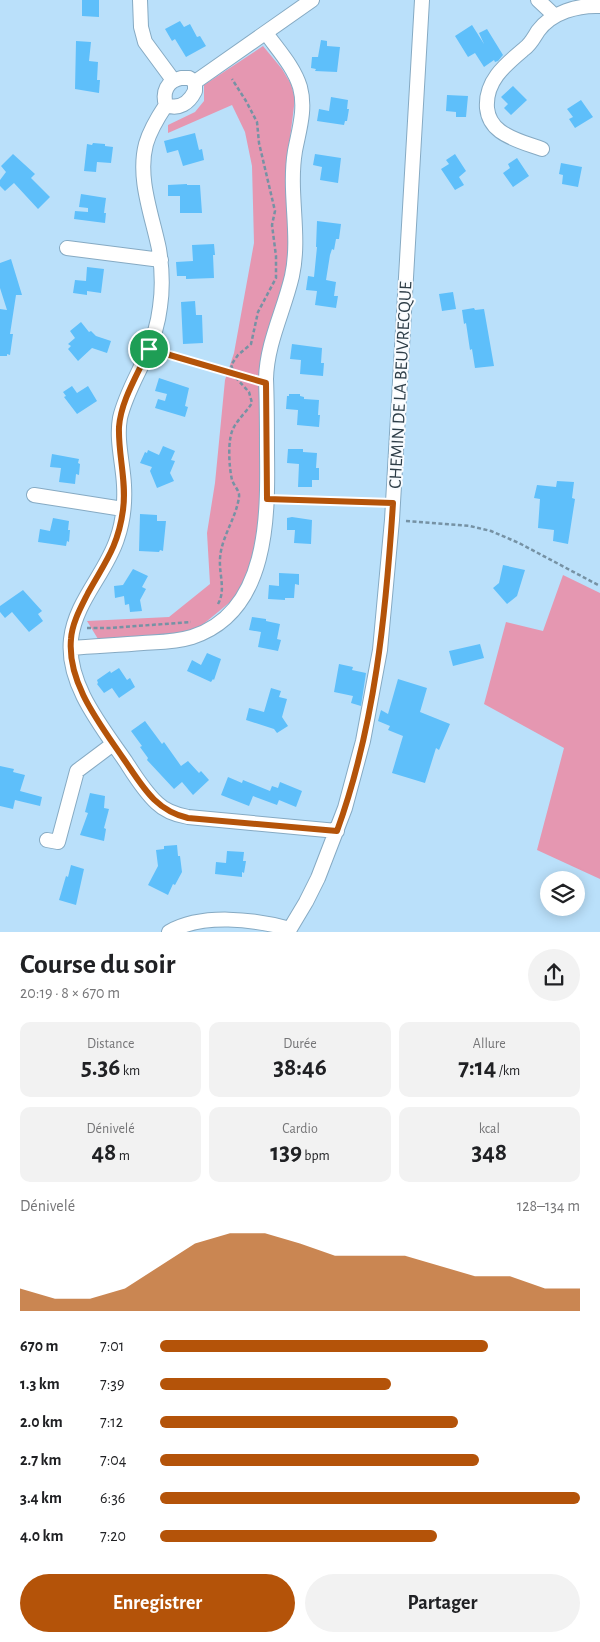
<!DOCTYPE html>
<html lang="fr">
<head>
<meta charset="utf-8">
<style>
  body { margin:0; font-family:"Alegreya Sans",sans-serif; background:#f2f2f2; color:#202124; height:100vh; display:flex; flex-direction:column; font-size:19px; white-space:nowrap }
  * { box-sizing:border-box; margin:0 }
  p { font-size:16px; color:#757577 }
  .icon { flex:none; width:28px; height:28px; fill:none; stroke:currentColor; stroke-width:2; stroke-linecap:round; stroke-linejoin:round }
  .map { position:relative; height:932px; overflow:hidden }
  .sheet { display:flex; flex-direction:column; background:#fff; flex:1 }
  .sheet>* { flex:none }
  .buttons { position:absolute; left:540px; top:871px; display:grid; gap:10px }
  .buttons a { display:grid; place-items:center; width:45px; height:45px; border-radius:50%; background:#fff; box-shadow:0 2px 12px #0003; font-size:25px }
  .pin { position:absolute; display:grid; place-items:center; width:42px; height:42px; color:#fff; margin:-21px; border:2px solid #fff; border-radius:50%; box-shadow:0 1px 5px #0007 }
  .round { display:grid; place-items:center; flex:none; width:52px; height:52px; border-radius:26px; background:#f2f2f2 }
  .overview { display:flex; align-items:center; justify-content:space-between; height:85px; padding:0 20px }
  h1 { font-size:28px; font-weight:600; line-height:38px }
  .stats { display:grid; grid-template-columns:repeat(3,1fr); gap:8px; height:85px; padding:5px 20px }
  .stats div { display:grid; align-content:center; border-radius:10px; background:#f2f2f2; text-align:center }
  .stats b { font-size:25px; font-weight:600 }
  .stats small { font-size:14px; font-weight:400 }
  .stats p { font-size:14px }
  .chart { height:140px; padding:10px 20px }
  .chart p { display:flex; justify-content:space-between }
  .chart svg { width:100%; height:90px; margin-top:5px; fill:#b45309; opacity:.7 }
  .primary-button { display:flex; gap:10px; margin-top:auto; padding:10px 20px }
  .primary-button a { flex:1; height:58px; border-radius:30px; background:#b45309; color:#fff; font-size:20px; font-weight:600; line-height:58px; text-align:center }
  .primary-button a+a { background:#f2f2f2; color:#202124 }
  ul { padding:0 20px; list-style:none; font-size:16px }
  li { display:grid; grid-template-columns:80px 60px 1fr; align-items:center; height:38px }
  li i { height:12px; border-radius:6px; background:#b45309 }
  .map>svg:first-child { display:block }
  .green { fill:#e597b1 }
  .building { fill:#5ebffa }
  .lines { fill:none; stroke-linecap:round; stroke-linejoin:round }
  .minor-casing { stroke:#86aac3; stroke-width:16 }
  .path { stroke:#7692a4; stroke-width:2.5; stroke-dasharray:4 2.5; stroke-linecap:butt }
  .minor { stroke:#fff; stroke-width:14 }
  .route-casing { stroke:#fff; stroke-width:10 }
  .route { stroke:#b45309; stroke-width:6 }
  .labels { text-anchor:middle; stroke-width:4; stroke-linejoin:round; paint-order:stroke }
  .street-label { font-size:18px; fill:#2d3d47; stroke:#f8fbfe }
</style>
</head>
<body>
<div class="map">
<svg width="600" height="932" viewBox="0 0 600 932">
  <rect width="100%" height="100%" fill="#bae0fa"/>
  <path class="green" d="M263,46L282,69L291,84L295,98L286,171L289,244L288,265L281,293L258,531L249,571L235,598L201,626L181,633L98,639L87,621L169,617L210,584L207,533L215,483L225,380L234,353L254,243L252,166L245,132L232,105L168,133V125L195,112L204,101V85Z
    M563,575L600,593V879L537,850L564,748L484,704L506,622L543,631Z"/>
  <path class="building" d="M82,0H99V17L82,16Z
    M180,21L184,27L190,24L197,37L200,36L206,46L186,57L175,39L172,41L165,29Z
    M472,25L484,44L479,33L487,29L503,55L498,61L495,62L494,60L484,67L475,53L468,57L455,36Z
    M321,40L327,41V46L340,47L337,72L315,71L316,69L311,68L312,57H318Z
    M76,41L91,42L89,61L98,62L97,80H100L99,93L75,89Z
    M513,86L527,100L511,115L504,108L508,104L501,97Z
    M447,95L468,96L466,117H456V112L446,111Z
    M331,97L348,100L347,109H349L347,121H345L344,125L317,121L319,109L329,111Z
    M581,100L593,117L575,128L569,119L573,117L567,109Z
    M195,133L199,150L202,149L204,160L183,166L178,150L167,153L164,141Z
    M93,143L105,144V146L113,147L111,163L97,162L96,172L84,171L87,144L92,145Z
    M13,154L35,174L31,178L50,197L38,209L14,183L5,191L0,186V180L6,172L1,166Z
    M315,154L341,158L338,183L320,180L322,167L313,165Z
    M455,154L466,171L459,177L464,185L455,190L441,169L449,164L446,160Z
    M517,158L529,176L513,187L503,173L510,168L508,164Z
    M561,163L582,167L578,187L562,184L563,175L559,174Z
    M187,184V185H200L202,213H180V196H168V185Z
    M81,194L106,198L104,213H106L105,223L74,219L75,211L88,212V208L79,207Z
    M317,221L341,224L339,239H336L334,250L332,249L330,255L326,280L336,282L334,296H338L336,308L315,305L317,291L306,290L308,276L314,277L317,247H316Z
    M214,244L215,255H213L214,278L186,279V276H177L176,262L193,261L192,245Z
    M11,259L22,295H16L10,334H13L10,355L7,354V356H0V309L7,310L0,288V263Z
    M87,267L104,269L101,293L87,291V295L73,293L75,280L86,281Z
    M453,292L456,309L442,311L439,294Z
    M195,301L196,315H202L203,343L183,344L181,302Z
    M474,308L475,310L484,309L494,366L475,368L472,349L470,350L466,323L464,324L462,310Z
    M81,322L89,332L91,331L96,336L111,341L107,353L92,348L78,361L68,349L71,346L68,344L75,338L70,331Z
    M292,344L322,348L321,363H324L323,376L300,374L301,360L290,359Z
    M159,378L189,388L185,406L188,407L185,417L155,408L158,399L165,401L167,394L155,391Z
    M72,386L77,393L88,386L97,401L77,414L64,397L66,396L63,392Z
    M289,394H300V396L304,397V399L319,400L318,415H320L319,427L297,425L298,410L286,409L287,396H289Z
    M163,446L175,451L171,460L175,461L170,473L174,481L157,488L150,471L152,467L140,463L145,452L147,453L148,450L159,455Z
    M288,449H303V452L317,453L316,468H319V480H312V487H298L299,464L287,463Z
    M52,454L79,459L78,463L80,464L79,475L76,474L75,484L59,482L61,468L50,467Z
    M557,481L574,482L572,498L575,499L568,544L553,541L554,530L538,528L540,499L534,498L537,485L556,487Z
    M140,514L157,515V521H166L163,551L160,550L159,552L139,551Z
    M292,517L312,520L311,544L294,543L295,530H287V518Z
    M53,518L69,521L68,530H70L69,542L67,541L66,546L38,542L40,529L50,531Z
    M503,565L525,570L517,596L507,604L493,588L499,583Z
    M133,569L148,576L142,587L146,589L140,600L142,611L130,612L129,604L125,605L124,596L115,598L114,586L123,585Z
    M279,573L299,574V585L295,584L294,598H285V600L268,599L269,585L279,586Z
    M23,590L42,611L38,614L43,621L29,632L12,612L5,618L0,612V606Z
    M252,617L266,619V621L280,624L277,639L281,640L278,651L258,647L261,632L249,630Z
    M480,644L484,658L453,666L449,651Z
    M207,653L221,659L214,680L213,679L211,682L187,671L192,660L201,665Z
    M339,664L353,667L352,670L366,673L361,706L351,703L353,696L334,692Z
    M119,668L127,680L130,678L135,687L119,698L112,688L104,693L97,684L98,683L97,680L110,671L111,673Z
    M398,679L427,688L420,712L450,724L439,750L436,748L425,783L392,773L403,736L388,730L390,726L378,721L381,710L388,714Z
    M271,688L281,691L279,697L287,699L282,717L288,726L277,733L274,729L246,720L249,708L264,712Z
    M145,721L162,744L164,742L181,766L188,761L199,773L201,771L209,780L193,795L182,782L174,789L147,760L148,758L140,747L142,746L131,731Z
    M0,766L14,769L13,772L25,775L20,791L42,797L40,806L15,800L13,809L0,806Z
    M228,777L242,783L243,780L270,791L272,786L278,788L280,782L302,791L296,807L279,800L277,805L253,796L249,806L221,795Z
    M90,793L105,796L104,808L109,809L104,828L106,829L104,841L80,835L88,813L85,812Z
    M177,845L178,856H180L182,872L175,885L173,884L168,895L148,885L158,866L156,850L164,849V846Z
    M227,851L244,852L243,861H246L244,873L242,872V877L215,874L216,862L226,863Z
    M71,865L84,869L76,905L59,900L66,876L68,877Z"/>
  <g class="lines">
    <g class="minor-casing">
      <path id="minor" d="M140,0L141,27L145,42L173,80
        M538,0L555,16
        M181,78H189L195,82V91C189,103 179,110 166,105C162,92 167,81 181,78Z
        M195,82L312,0
        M166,105C158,117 150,130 146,144C137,178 152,215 159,249C162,268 163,287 160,307C158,324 153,340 146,356C137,376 125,396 120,418C116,440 123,463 124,485C125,503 123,522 117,539C106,573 75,602 71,639C66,684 102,727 126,762C135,776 144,791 157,803C165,811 177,815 188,817L337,831
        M542,149C528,144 512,140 500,131C492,125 488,118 487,108C485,81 505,65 524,49C531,44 534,37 538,31C552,12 578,5 600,6
        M67,248L161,260
        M34,495L123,509
        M71,648C95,646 119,645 143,643C159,642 176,642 192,637C269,612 268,516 267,451C267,427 267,403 266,379C267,342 284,311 292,276C301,235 288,193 295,151C299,130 306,109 300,87C294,67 278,50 266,33
        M47,840L58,842L77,771L113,744
        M169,932C202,913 254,919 290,929
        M288,932L306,902L318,878L345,808L363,741L380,650L392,520L422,0"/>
    </g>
    <path class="path" d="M162,353L253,379
      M279,499L381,503
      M406,521L470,526L491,531L519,543L600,586
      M218,604C226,590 219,575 220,559C221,537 236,519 239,497C240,491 234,486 232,480C229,467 227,438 234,427C239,418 247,411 252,403L249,392L236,378L231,365L238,355L251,344L258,312L276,278V256L272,225L275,211L259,143L257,122L246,101L232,79
      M87,628H110L191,622"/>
    <use href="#minor" class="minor"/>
  </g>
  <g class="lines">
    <g class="route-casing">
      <path id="route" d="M149,349L266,383L267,499L393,503C386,613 375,726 337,831L188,818C154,810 142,785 123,758C100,724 67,683 71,639C72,623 81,607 88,593C105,562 118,547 123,510C127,482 118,455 119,427C121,400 138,374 149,349Z"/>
    </g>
    <use href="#route" class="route"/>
  </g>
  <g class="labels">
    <g class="street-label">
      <text transform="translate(400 385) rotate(-87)" y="6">CHEMIN DE LA BEUVRECQUE</text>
    </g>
  </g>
</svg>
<div class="buttons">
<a><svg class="icon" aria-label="layers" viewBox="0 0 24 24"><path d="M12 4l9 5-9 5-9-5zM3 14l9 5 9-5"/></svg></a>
</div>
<div class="pin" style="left:149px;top:349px;background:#1e9e55"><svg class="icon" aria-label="arrive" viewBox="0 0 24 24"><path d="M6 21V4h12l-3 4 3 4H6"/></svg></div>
</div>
<section class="sheet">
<div class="overview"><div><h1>Course du soir</h1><p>20:19 · 8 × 670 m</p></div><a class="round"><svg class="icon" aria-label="share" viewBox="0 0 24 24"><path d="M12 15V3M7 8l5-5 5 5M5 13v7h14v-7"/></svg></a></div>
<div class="stats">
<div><p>Distance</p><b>5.36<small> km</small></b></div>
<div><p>Durée</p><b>38:46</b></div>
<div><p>Allure</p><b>7:14<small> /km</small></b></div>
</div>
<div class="stats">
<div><p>Dénivelé</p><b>48<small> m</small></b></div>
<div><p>Cardio</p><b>139<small> bpm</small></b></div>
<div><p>kcal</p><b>348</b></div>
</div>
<div class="chart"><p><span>Dénivelé</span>128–134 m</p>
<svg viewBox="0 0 160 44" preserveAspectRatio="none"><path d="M0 44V33L10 38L20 38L30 33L40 22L50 11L60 6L70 6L80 11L90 17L100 17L110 17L120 22L130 27L140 27L150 33L160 33V44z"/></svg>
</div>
<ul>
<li><b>670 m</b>7:01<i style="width:78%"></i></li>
<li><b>1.3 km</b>7:39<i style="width:55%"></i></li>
<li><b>2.0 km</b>7:12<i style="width:71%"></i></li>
<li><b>2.7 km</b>7:04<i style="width:76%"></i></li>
<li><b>3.4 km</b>6:36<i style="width:100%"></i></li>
<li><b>4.0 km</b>7:20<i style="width:66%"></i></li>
</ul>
<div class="primary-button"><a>Enregistrer</a><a>Partager</a></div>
</section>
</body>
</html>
